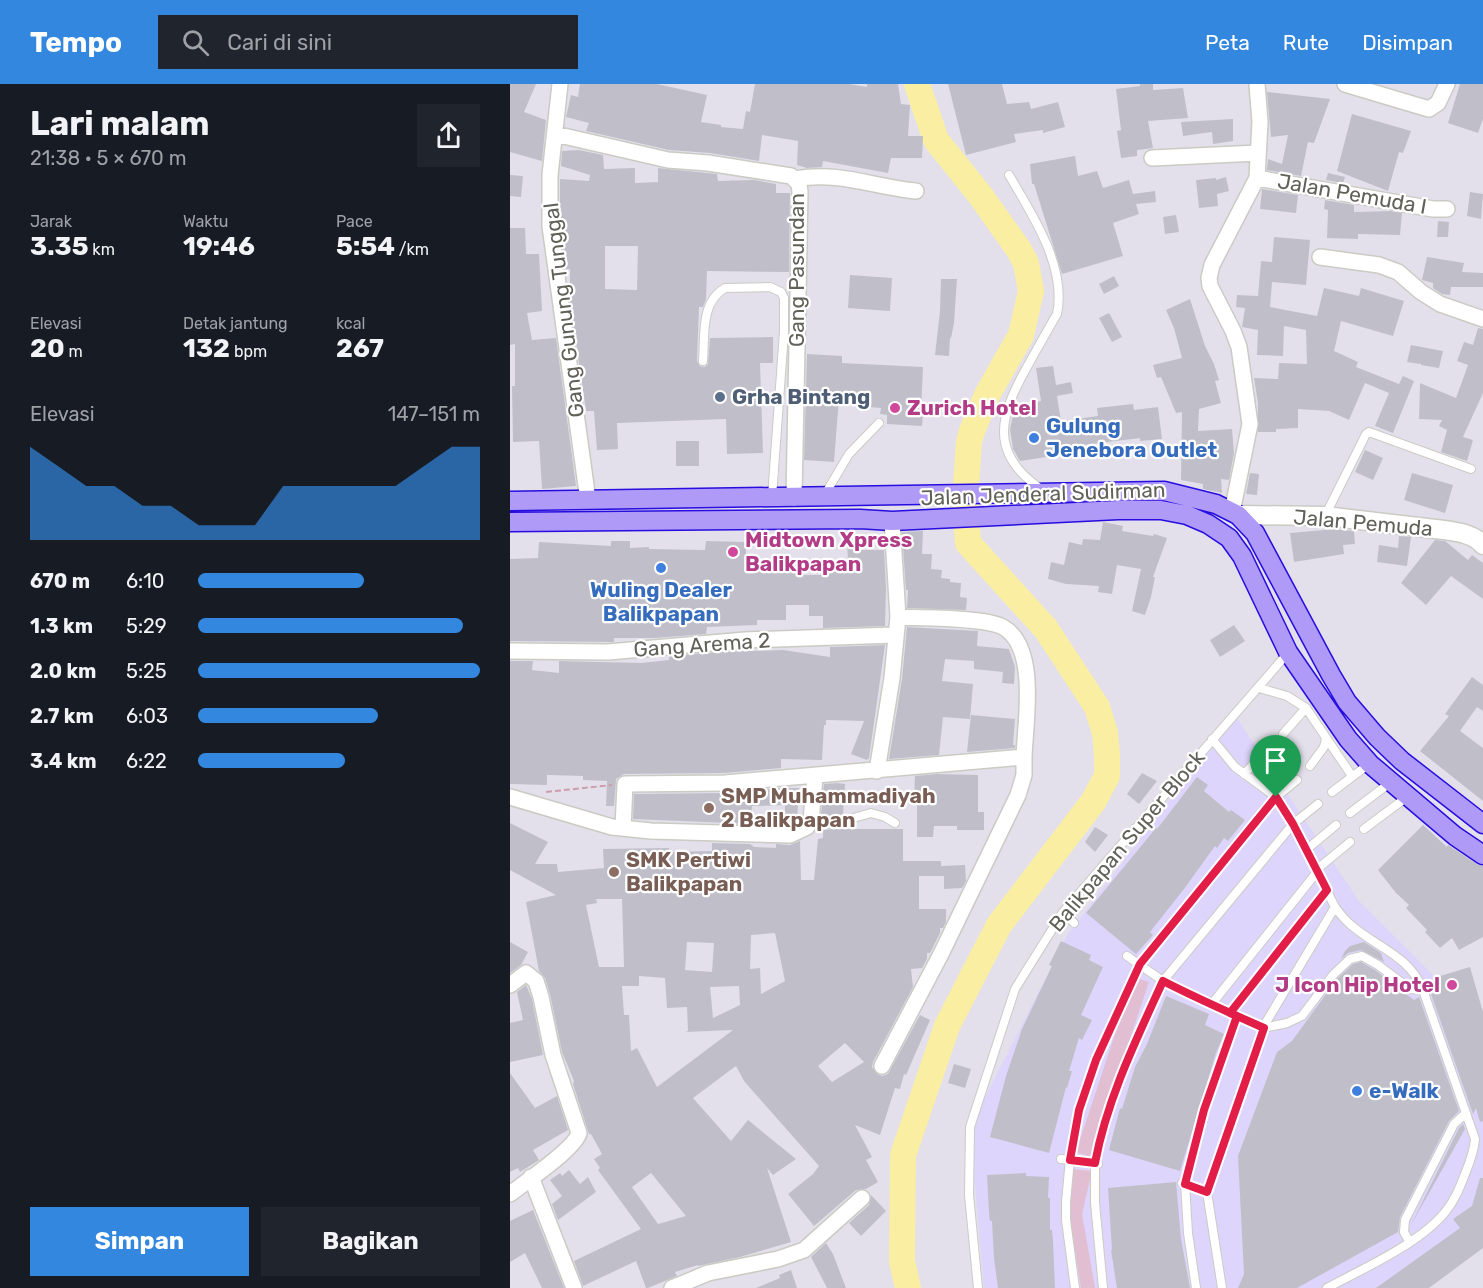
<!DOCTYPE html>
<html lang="id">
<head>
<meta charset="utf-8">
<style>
  body { margin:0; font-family:Rubik,sans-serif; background:#20242c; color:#f1f3f6; height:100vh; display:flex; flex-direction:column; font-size:22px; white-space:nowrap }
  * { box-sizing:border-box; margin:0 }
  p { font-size:20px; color:#9ea1a6 }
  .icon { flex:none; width:33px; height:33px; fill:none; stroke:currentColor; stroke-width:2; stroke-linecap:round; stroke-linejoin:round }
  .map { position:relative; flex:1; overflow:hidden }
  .details { display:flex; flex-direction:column; background:#171b24; width:510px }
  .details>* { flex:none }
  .pin { position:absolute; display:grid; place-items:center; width:51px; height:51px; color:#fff; margin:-62px -26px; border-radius:50% 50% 50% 0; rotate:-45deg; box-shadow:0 0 6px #0007 }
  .pin .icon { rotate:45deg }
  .round { display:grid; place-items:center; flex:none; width:63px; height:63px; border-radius:0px; background:#20242c }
  .head { display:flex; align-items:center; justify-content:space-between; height:102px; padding:0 30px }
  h1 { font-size:33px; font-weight:700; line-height:45px }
  .metrics { display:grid; grid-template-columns:repeat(3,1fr); gap:9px; height:102px; padding:6px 30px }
  .metrics div { display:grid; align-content:center }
  .metrics b { font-size:26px; font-weight:700 }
  .metrics small { font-size:16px; font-weight:400 }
  .metrics p { font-size:16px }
  .chart { height:168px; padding:12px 30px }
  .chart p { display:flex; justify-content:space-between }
  .chart svg { width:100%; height:108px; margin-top:6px; fill:#3387de; opacity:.7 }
  .primary-button { display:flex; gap:12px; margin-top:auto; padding:12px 30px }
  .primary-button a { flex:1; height:69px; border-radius:0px; background:#3387de; color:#fff; font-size:24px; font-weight:700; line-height:69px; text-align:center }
  .primary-button a+a { background:#20242c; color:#f1f3f6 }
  ul { padding:0 30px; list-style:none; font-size:20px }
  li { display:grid; grid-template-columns:96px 72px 1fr; align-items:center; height:45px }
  li i { height:15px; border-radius:8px; background:#3387de }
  header { display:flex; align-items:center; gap:36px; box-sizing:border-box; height:84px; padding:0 30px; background:#3387de; color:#fff }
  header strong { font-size:28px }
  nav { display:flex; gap:33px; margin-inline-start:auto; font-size:21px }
  .search { width:420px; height:54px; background:#20242c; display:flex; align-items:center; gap:15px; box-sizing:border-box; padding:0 21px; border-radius:0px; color:#9ea1a6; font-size:22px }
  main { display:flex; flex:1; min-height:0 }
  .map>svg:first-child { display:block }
  .commercial { fill:#ddd5fb }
  .green { fill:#e2bed2 }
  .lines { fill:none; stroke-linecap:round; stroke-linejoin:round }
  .river { stroke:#faeea2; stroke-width:26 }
  .building { fill:#c0bfc9; fill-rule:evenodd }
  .service-casing { stroke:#cbcbc4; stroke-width:10 }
  .minor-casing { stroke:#cbcbc4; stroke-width:18 }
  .tertiary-casing { stroke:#cbcbc4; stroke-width:21 }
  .trunk-casing { stroke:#270ddf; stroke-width:21 }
  .path { stroke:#cc9eac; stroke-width:2; stroke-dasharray:6 3; stroke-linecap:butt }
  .service { stroke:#fff; stroke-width:8 }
  .minor { stroke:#fff; stroke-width:15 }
  .tertiary { stroke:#fff; stroke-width:18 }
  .trunk { stroke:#af9af8; stroke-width:18 }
  .route-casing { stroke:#fff; stroke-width:12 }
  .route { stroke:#e11d48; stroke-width:8 }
  .service-dot { fill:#5c6f8a; stroke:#fff; stroke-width:2 }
  .hotel-dot { fill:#d1479c; stroke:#fff; stroke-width:2 }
  .shop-dot { fill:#3f7fe0; stroke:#fff; stroke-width:2 }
  .education-dot { fill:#8d6e63; stroke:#fff; stroke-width:2 }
  .labels { text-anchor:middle; stroke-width:4.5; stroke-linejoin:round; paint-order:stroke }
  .street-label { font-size:21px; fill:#616159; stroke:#fff }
  .service-label { font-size:21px; font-weight:bold; fill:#4e5e75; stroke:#fff; text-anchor:start }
  .hotel-label { font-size:21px; font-weight:bold; fill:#b23c85; stroke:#fff; text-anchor:start }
  .shop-label { font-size:21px; font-weight:bold; fill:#366cbe; stroke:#fff; text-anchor:start }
  .education-label { font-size:21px; font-weight:bold; fill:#785e54; stroke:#fff; text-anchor:start }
</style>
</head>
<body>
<header>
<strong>Tempo</strong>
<div class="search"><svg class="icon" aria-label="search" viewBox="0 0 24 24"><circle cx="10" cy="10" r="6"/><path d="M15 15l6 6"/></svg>Cari di sini</div>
<nav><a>Peta</a><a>Rute</a><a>Disimpan</a></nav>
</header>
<main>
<section class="details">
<div class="head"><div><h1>Lari malam</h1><p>21:38 · 5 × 670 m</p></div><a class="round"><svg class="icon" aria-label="share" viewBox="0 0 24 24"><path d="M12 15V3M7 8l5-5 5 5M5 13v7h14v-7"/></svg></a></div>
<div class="metrics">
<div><p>Jarak</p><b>3.35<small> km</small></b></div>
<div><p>Waktu</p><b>19:46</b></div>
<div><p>Pace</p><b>5:54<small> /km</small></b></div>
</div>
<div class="metrics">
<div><p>Elevasi</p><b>20<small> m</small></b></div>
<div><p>Detak jantung</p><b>132<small> bpm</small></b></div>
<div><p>kcal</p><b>267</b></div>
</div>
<div class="chart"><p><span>Elevasi</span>147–151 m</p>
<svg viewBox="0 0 160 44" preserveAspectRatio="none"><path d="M0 44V6L10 14L20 22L30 22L40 30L50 30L60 38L70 38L80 38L90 22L100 22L110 22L120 22L130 22L140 14L150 6L160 6V44z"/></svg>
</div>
<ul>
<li><b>670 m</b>6:10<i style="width:59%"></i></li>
<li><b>1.3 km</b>5:29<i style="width:94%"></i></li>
<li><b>2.0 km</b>5:25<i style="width:100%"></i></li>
<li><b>2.7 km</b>6:03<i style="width:64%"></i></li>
<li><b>3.4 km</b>6:22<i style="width:52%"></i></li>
</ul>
<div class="primary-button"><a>Simpan</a><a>Bagikan</a></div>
</section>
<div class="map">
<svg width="973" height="1204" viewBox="0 0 973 1204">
  <rect width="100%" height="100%" fill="#e3e0eb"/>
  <path class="commercial" d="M725,631L849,817L966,934L973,958V1150L918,1204H474L460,1043L558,850Z"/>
  <path class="green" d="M624,893L639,898L580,1073L566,1068Z
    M561,1085L582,1087L572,1130L585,1204H571L559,1130Z"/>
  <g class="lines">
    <path class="river" d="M398,1204L392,1177L393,1071L437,942L489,841L583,718L597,692V671L595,649L587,623L536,545L458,459L455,415L459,358L462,347L477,311L511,251L521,207L516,179L509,166L470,111L426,56L407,0"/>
  </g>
  <path class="building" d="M0,0H26L14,28L36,36L32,77L0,68Z
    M70,0H147L197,11L191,38L211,41V43L233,45L236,27L240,28L245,0H339L357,3V0H388L391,20L400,21L398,52H413L412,74H381L378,89L313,77L312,83L297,84L287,81L288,57L252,51L249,77L200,69L159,66L76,47L79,39L56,33L61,11L68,13Z
    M438,0H492L497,20L519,18L521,25L548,18L555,43L533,49V46L504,50L506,58L456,71Z
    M630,0H643V6L673,4L678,34L638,37L643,64L627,66V72L611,74L607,47L611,46L606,5L630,2Z
    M950,0H973V35L968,49L938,39Z
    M757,8L820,15L804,59L798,58L791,92L757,86L758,75L772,80L778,51L761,53Z
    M842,30L901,47L893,69L889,68L878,107L827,87Z
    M723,35V57L703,60L702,48L673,52L671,38Z
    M69,66L93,71L94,85L125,84V99L148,98V84L207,90L208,97L244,96L266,100V109H280L279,188L197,187L196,215L193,223H189L187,277L190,282L195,283L198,280L200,254L263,253V279H250L253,369L217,370L216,335L107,339L108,365L87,366L84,327H76L60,218V185H56L50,141V95L79,97L80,91L51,82L52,67ZM95,162H128L127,206L95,205Z
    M565,72L568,92L587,87L593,104L619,96L623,110L645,107L646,118L626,120L629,130L603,139L613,172L552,190L524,100H522L520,80Z
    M818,89L835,93L833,99L816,96Z
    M0,91L13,92L11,113L0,112Z
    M716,93L719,107L707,110L708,122L689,124L686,96L706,94V96Z
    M752,105L788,111L786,129L750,125Z
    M960,108L973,110L971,135L957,132Z
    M815,116L844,121V128L881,127L892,129L890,151L848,150V155L817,154L818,126L814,125Z
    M666,131L669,148L655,150L653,133Z
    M928,137L939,138L938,153H927Z
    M0,144H15L16,170H29L32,227L17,229L22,256L46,254L66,402L32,405L29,357L3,358L2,302H5V260L0,261Z
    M764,153L800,156L796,201L762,198L760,223L807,232L814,204L849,212L851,204L894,217L883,252L831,237L824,267L848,278L846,283L889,300L893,292L904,297L883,349L865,342L879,309L855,299L839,336L819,327L788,325V344L766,345V348H748V319L744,294L768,295L769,279L797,280L796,246L774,242L773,272L747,271L748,246L732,243L735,224L726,223L727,211L748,212L751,177L762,178Z
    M917,173L954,179L952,188L973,189V203H941L940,211L932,210L923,204V199L912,196Z
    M340,191L382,194L380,227L338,224Z
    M604,192L609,202L594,210L589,200Z
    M431,195H447L444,239L441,254H440L439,272L425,271L430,227Z
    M680,215L695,262L704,280L709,296L705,297L711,319L689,325L688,347L722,345L724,369L719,396L711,395L712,409L693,405V400L671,396L672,328L666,329L651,293L647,294L643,281L672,274L664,244L656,226Z
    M599,229L612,253L602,258L589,234Z
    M968,244L973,245V309L953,353L963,356L957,377L931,368L937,346L929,342L932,336L909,335L910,299L946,314L958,281L947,277L954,258L963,261Z
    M901,261L933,267L929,284L911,281V279L910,280L897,278Z
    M297,270L332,272V279L413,283L411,329H413L412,342L377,340V331L370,330L371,324L359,323L360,315L329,314L324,378L294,376Z
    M543,282L546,301L561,298L563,309L547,312L551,337L588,332L587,324L623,320L624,326L648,323L652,355L630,357V354L573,361V364L549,368V371L510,377L503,365L500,345L505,322L531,317L526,284Z
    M166,357H189V382H166Z
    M855,366L873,374L863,396L845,388Z
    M740,389L749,390L747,411L736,410Z
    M902,389L943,401L935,429L894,416Z
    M593,438L613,442L612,447L643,452L644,450L657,454L643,493H645L641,513L635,531L622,527L631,485L607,481L602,510L588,508L589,502L556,500L538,495L541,478L554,481L559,458L572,461L573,455L590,456Z
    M826,445L844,447L845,460L833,461L834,470L784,478L780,449Z
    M413,447L412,470H422L421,485L432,486L431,494L440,495V498L451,499L450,513L457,514L456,526L397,524L398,506H396L392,448Z
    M889,452L901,453L897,482L867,478L869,461L888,464Z
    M337,456H350L351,466H374L376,504L375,542L313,544V532H299V521H276V536H247V541L197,543L196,550L144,554H104V558H98L0,557V475L28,474L29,458L101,462V457H120V464L139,463V465L195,466L196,457L236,458V477L293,476L294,491H316V479L338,478Z
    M925,456L935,457L958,476L962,471L973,479V515L941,492L916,521L891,499Z
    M724,541L735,557L710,573L700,556Z
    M397,543L468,547L467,562L499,565L505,583L504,600L492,599L493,588L464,585V577L435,575L432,597L463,600L460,635L433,633L429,671L379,675L392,595Z
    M375,561L359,674L357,676L341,670L354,637L316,636V641H314L312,676L271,675V684L215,689L114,690L106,695L104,722H96L97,697L73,696V692L37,691V701L0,700V577H23L22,586L49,589V577L131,579L159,576V572L209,568L273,566L320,573V563Z
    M962,593L973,601V627L967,623L950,647L973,664V717L910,667L939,632L935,630Z
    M461,631L505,635L503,661H505V664L457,668Z
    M632,689L647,697L629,720L617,710Z
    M427,690L468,691V728H474V746H447V742H424L423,753H407V716H404L405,692Z
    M687,693L698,701L694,707L719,728L721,726L735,736L718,757L714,754L707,764L705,762L674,805L640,848L643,851L626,870L576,829L646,744L647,745Z
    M327,699L335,700L333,731L313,733L311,731L314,700Z
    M270,704H289L287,737L278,741H275V721L242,722L241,740L123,735L124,710L215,709Z
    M0,739L38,758L25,780H47L48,788L94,784L93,765L159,764L160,768L202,767V759L240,760L244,763L266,764V760L280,761L290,757L291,796H304L308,755L313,754V746L332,744L331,745H393V777H431V782L455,781L456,797L452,804L434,805V792H409V825H436V838L433,844H430V849L420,869H417V875L412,884L401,885L403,903L363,978L362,983L367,990L372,992L378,990L410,931L420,936L396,991L394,990L390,1005L385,1004L370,1051L345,1041L362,1073L356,1076L368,1098L356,1105L346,1106L304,1142L278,1110L303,1090L309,1082L234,997L226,982L183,1014L221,1057L238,1036L286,1075L263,1091L257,1084L281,1158L230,1173L188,1182V1181L165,1188L167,1192L138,1204H136L126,1177L73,1202L64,1177L131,1145L88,1086L90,1084L84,1075L92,1070L81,1050H79L63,1000L64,997L52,968L40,910L35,894L29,887L16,818L46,811L0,786ZM86,815H112L114,883H89L76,821L87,819ZM265,849L275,897L251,910L250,884L240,885L241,851ZM177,858L204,859L202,888L175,886ZM129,892L155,894L157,924L177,923L178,947L175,948L223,946L147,1003L127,964L121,967L119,931H114L112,902H129ZM229,902L230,921L203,934L200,903ZM335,959L354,978L322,998L308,982ZM141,1089L176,1132L148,1140L122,1103Z
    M913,741L937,763L938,761L967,780L973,782V853L949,866L942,854L930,864L915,848L917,846L896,824L899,821L886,809L868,786Z
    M585,743L598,751L585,768L575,758Z
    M551,857L581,871L579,876L593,883L571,931L582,936L572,956L569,954L559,987H562L557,1004L556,1003L539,1069L480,1053L496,992L512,945L542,882L539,881Z
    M0,858L18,868L11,881L0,889Z
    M854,858L871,869L874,878L851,866L838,869L831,875L835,867L840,862Z
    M851,878L865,886L904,916L909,913L949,1027L939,1037L890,1133L888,1148L787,1204H728L734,1190L728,1072L767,968L782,957L827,895L843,880Z
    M960,883L973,928V1037L970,1038L966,1024L963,1030L920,907L930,902L927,893Z
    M16,901L22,915L33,971L0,978V939L13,936L7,908Z
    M656,912L699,930L695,941L714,950L706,969L670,1087L599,1066L610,1024L612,1025L625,983L637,960Z
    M444,980L461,985L455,1004L438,999Z
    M0,989L25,1024L47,1012L58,1046L23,1066L29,1076L10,1088L8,1084L0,1088Z
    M953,1040L955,1045L901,1141L949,1044Z
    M59,1086L70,1100L78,1093L86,1108L48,1136L42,1120L52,1112L40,1096L50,1089L52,1092Z
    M516,1089V1092L539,1093L538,1114H540V1146H542L543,1157L545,1204H488L484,1174L482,1137H480L479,1129L477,1091Z
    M970,1094H973V1164L919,1204H866L950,1144L943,1135L962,1122Z
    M666,1098L671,1155L680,1204H607L601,1166H602L598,1104Z
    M361,1111L376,1127L351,1152L339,1139L359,1121Z
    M23,1126L54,1204H32L15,1169L0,1178V1137Z
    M316,1159L323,1170L336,1204H317L301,1173Z
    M281,1186L287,1204H246L270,1194L269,1191Z"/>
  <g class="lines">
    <g class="service-casing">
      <path id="service" d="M499,91C522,130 557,183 547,230C537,247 527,265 517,283C490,331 478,369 531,405
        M193,277C195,253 190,218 215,204L260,203L271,208L274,214V248L262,413
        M314,412L339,370L369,339
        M816,430L856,350L859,348L961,385
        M749,604L777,612L796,624L842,692
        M773,650L796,624
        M702,655L725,683L766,713L783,740L825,823C830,830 835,836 841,841C866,863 900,872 913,906L965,1055C964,1067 960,1078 955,1090C950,1103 945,1116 936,1127C911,1159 854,1184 817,1204
        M800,682L814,663L816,654
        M734,690L760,663
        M822,708L859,680
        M840,729L881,698
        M301,736L315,740L326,739L361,729L375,733L385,739
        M854,745L897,713
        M796,766L826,741
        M806,786L840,758
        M553,828L564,839
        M617,872L653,897L701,921L754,944L777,939L792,932L823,891L840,875L852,872L868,881L900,905L913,906
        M701,921L807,788
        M720,929L817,806
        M551,1075L588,1080
        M672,1099L697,1108
        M899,1157L894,1148L895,1136L944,1040L956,1029
        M468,1204L459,1111L460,1043L505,905L553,828L777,570
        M565,1204L556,1136V1118L560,1075L569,1026L586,976L630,880L766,713L787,696
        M593,1204L585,1119V1079L595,1035L622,964L653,897L783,740L808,720
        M686,1204L678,1149L675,1099L694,1026L727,932
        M712,1204L697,1108L755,940L825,823"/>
    </g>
    <g class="minor-casing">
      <path id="minor" d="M50,0L40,91V142L78,416
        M835,0L919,25L928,19L937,0
        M45,50L158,76L198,79L281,92L289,100L290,108L284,414
        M642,74L748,69
        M747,94L923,125H937
        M285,95C330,87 363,103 406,107
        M810,173L869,181L888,188L911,208L930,220L973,235
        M722,428L740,340L729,263L723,247L700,202L699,194L702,181L747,94L750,38L747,0
        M388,533C410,534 475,533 493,543C529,564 515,639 514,673
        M0,567L98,568L235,556L385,551
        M367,687L382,594L388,533L382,437
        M0,713L102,743L141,747L280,751L297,743L301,736L305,693
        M113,744L115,700L215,699L514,673V691L508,711L431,870L372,982
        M0,901L16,889L26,897L31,913L43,971L69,1049C65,1065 15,1098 0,1110
        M21,1093L64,1204
        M162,1204L198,1189L268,1175L294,1166L352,1114"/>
    </g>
    <g class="tertiary-casing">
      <path id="tertiary" d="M728,431L815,432L934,446C948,448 964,450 973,461"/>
    </g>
    <g class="trunk-casing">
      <path id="trunk" d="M0,417L654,407L706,420L728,431L745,449L821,591L837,618L867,653L892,677L973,740
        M0,438L350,435L382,437L608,426H651L677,431L698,440L719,454L732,472L778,568L838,655L860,680L945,752L973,771"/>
    </g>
    <path class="path" d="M36,708L102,701"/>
    <use href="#service" class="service"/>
    <use href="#minor" class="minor"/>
    <use href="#tertiary" class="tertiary"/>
    <use href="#trunk" class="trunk"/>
  </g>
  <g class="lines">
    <g class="route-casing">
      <path id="route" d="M766,713L630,880L586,976L569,1026L560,1076L585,1079C597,1015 626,956 653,897C686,914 720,929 754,944L697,1108L675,1100L694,1026L727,932L720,929L817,806L783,740L766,713"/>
    </g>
    <use href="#route" class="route"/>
  </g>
  <circle class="service-dot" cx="210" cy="313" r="6"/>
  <g class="hotel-dot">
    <circle cx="385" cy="324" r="6"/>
    <circle cx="223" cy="468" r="6"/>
    <circle cx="942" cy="901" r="6"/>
  </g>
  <g class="shop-dot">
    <circle cx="524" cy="354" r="6"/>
    <circle cx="151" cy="484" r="6"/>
    <circle cx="847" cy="1007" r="6"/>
  </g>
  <g class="education-dot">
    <circle cx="199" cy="724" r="6"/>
    <circle cx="104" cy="788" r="6"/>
  </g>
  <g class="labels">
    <g class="street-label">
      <text transform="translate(842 110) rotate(10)" y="7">Jalan Pemuda I</text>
      <text transform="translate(287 186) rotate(-90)" y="7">Gang Pasundan</text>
      <text transform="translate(54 226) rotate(-97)" y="7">Gang Gunung Tunggal</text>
      <text transform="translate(533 410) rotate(-2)" y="7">Jalan Jenderal Sudirman</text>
      <text transform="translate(853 439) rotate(5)" y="7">Jalan Pemuda</text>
      <text transform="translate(192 561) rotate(-4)" y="7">Gang Arema 2</text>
      <text transform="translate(617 757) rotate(-50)" y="7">Balikpapan Super Block</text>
    </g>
    <g class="service-label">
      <text x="222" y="320">Grha Bintang</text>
    </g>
    <g class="hotel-label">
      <text x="397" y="331">Zurich Hotel</text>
      <text x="235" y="463">Midtown Xpress<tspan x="235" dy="24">Balikpapan</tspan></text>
      <text x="930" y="908" text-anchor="end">J Icon Hip Hotel</text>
    </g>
    <g class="shop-label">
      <text x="536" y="349">Gulung<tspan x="536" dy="24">Jenebora Outlet</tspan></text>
      <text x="151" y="513" text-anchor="middle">Wuling Dealer<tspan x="151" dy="24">Balikpapan</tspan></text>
      <text x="859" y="1014">e-Walk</text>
    </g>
    <g class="education-label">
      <text x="211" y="719">SMP Muhammadiyah<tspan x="211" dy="24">2 Balikpapan</tspan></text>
      <text x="116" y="783">SMK Pertiwi<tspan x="116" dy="24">Balikpapan</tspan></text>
    </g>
  </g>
</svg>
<div class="pin" style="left:766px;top:713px;background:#1e9e55"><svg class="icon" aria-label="arrive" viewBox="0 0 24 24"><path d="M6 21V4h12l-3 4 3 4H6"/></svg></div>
</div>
</main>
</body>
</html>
